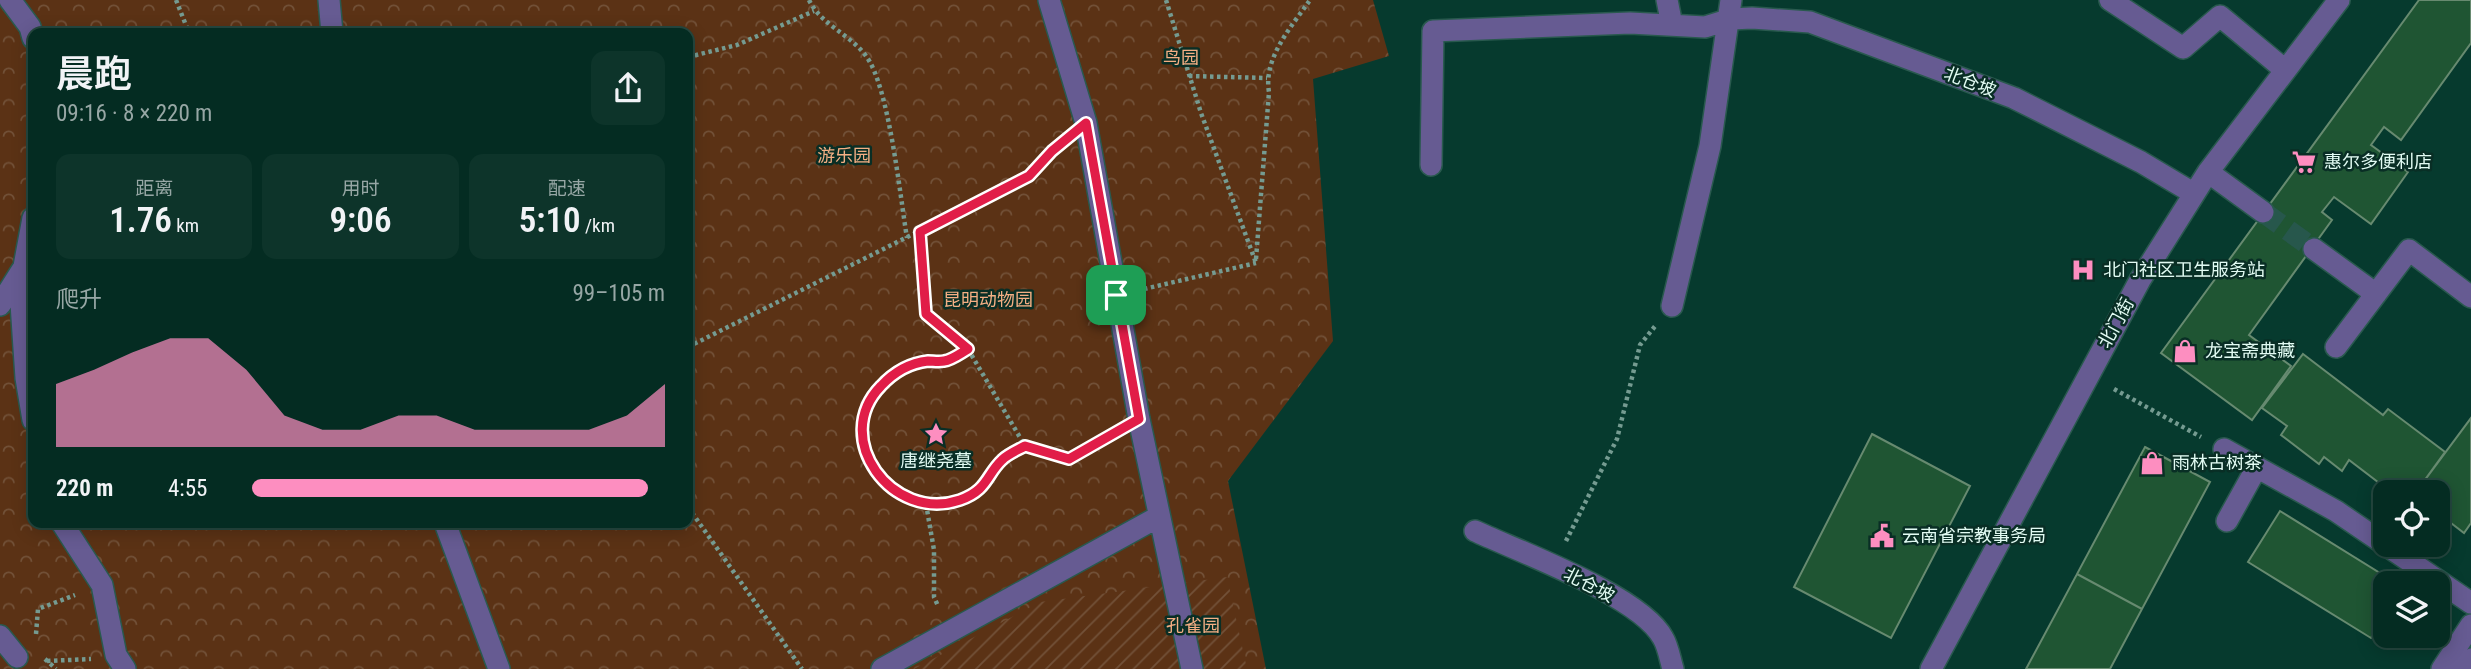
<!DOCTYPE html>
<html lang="zh">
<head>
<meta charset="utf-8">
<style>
  body { margin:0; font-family:"Roboto Condensed","Noto Sans SC",sans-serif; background:#0d342a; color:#f1f3f6; height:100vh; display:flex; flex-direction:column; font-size:26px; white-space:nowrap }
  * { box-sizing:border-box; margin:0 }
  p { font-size:23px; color:#97a7a5 }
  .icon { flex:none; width:38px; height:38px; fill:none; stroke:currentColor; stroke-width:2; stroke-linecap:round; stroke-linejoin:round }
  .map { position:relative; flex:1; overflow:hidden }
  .side { position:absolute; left:28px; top:28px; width:665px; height:500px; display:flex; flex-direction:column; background:#042c22; border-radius:14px; box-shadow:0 4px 18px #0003,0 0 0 2px #254840 }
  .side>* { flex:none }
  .buttons { position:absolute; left:2373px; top:480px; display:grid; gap:14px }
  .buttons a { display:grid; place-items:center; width:77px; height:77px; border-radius:14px; background:#042c22; box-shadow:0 4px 18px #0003,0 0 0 2px #254840; font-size:35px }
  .pin { position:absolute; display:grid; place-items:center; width:60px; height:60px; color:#fff; margin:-30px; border-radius:14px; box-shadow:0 4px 10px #0006 }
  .round { display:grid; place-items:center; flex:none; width:74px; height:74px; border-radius:14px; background:#0d342a }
  .overview { display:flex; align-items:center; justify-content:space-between; height:119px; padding:0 28px }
  h1 { font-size:38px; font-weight:600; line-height:52px }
  .metrics { display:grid; grid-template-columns:repeat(3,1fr); gap:10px; height:119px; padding:7px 28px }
  .metrics div { display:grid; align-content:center; border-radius:14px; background:#0d342a; text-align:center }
  .metrics b { font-size:35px; font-weight:600 }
  .metrics small { font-size:19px; font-weight:400 }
  .metrics p { font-size:19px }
  .chart { height:196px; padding:14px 28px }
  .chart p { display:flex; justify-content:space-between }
  .chart svg { width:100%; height:126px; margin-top:7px; fill:#fd8ec0; opacity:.7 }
  ul { padding:0 28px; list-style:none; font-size:23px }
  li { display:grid; grid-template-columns:112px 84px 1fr; align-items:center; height:52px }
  li i { height:18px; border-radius:9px; background:#fd8ec0 }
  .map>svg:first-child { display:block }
  .park { fill:url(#park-crowns); fill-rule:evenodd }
  .garden { fill:url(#garden-furrows) }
  .building { fill:#1f5533; stroke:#678a70; stroke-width:2 }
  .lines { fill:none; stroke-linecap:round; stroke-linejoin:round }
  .minor-tunnel { stroke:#27574c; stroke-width:21; stroke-dasharray:21 10; stroke-linecap:butt }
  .minor-casing { stroke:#29594e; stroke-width:24 }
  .path { stroke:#759b91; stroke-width:4.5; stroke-dasharray:3.5 3.5; stroke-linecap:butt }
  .minor { stroke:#665b92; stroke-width:21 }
  .route-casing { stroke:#fff; stroke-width:14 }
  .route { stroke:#e11d48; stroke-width:9 }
  .labels { text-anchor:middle; stroke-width:5; stroke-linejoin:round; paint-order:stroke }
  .park-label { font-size:18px; fill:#f4af84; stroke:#092e25 }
  .street-label { font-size:18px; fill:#e2fbf3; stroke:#092e25 }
  .poi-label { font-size:18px; fill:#e2fbf3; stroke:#092e25; text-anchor:start }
</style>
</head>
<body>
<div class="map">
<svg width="2471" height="669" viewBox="0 0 2471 669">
  <defs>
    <pattern id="park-crowns" width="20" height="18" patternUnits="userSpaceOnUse" patternTransform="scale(1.75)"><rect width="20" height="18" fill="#5b3215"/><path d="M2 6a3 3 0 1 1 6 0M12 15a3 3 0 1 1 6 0" fill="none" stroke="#725138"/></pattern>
    <pattern id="garden-furrows" width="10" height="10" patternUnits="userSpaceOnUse" patternTransform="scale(1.75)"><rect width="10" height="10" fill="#5b3215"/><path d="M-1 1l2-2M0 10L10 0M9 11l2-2" fill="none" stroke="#725138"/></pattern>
  </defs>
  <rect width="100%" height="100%" fill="#063a2e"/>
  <path class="park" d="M0,0H1373L1389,56L1313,79L1333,341L1228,481L1266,669H0ZM33,33H688V523H33Z"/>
  <path class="garden" d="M1227,577L1247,669H914L1040,602Z"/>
  <path class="building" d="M2419,0H2471V43L2401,140L2384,127L2371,145L2408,172L2371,224L2334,197L2322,212L2332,220L2249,335L2291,366L2252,420L2161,353Z
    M2303,354L2383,415L2388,409L2445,452L2416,492H2391L2349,460L2342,471L2324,457L2319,464L2281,435L2287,426L2262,408Z
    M2471,418V523L2464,533L2438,513V492H2416Z
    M1872,434L1970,486L1891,638L1794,587Z
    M2145,447L2210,482L2142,609L2077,574Z
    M2280,511L2396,583H2385V616L2371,638L2248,562Z
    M2077,574L2142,609L2110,669H2026Z"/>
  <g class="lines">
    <path class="minor-tunnel" d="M2263,212L2314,249"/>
    <g class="minor-casing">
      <path id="minor" d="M10,0L30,27L33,38
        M329,0L332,33
        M1049,0L1086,123L1139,419L1192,669
        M1667,0L1672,25
        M2110,0L2183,48L2220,16L2285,70
        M1431,165L1433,31L1630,23L1705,27L1731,19L1752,18L1810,22L2014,98L2141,162L2193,193
        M2208,172L2263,212
        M33,218L20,288L26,378L33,420
        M2314,249L2376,294
        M0,305L22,270
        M1672,306L1710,146L1731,0
        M2336,347L2409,250L2471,297
        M2224,449L2336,511L2471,603
        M2227,521L2257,467
        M62,523L102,585L116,655L125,669
        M445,523L499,669
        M1475,531C1520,552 1641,596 1663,638C1668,646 1670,659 1673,669
        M0,636L17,657
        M882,669L1158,517
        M1931,669L2140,280L2208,172L2339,0
        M2442,669L2471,625
        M2464,669L2471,659"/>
    </g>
    <path class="path" d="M176,0L189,33
      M809,0C821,25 850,34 866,56C889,86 900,196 907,238
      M1166,0L1201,113L1256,263
      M688,57L737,45L814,11
      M1189,76L1267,78
      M920,231L926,314L968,349
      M1256,259L1269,92C1263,58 1292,26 1310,0
      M1144,289L1256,263
      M688,347L1029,176L1063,142
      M968,349L1025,446C1018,451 1008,454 1002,460C986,475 986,491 960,500C892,523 830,438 881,386C894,372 910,363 928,361C933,361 939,363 944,361C952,360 961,353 968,349Z
      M2114,389L2201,437
      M1025,446L1069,459L1114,434
      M926,504L934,550V597L938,606
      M688,507L802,669
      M1566,541L1617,439L1640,345L1656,325
      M36,634L38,609L75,595
      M45,659L56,669
      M47,661L91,659"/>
    <use href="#minor" class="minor"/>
  </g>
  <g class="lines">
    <g class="route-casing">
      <path id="route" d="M1086,123L1139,419L1069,459L1025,446C1018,450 1008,454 1002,460C986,475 988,490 960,500C892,523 830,438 881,386C894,372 910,363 928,361C933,361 939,362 944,361C952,360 961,353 968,349L926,314L920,232L1029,176L1052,151Z"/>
    </g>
    <use href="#route" class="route"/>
  </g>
  <defs>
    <g id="supermarket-bare" transform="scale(1.89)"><path d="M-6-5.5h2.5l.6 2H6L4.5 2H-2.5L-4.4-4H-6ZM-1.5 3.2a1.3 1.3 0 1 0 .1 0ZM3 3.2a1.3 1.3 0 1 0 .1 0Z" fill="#fd8ec0" stroke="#092e25" stroke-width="2.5" paint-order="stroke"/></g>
    <g id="hospital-bare" transform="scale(1.89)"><path d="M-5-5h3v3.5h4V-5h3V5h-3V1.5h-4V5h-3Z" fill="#fd8ec0" stroke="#092e25" stroke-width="2.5" paint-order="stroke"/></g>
    <g id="shop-bare" transform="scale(1.89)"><path d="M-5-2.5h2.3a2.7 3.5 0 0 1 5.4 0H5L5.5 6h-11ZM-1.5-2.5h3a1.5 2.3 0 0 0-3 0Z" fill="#fd8ec0" stroke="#092e25" stroke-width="2.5" paint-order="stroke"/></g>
    <g id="sight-bare" transform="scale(1.89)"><path d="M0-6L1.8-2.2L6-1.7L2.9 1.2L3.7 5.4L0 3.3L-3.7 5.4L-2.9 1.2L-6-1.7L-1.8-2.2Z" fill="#fd8ec0" stroke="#092e25" stroke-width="2.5" paint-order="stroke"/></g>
    <g id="civic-bare" transform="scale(1.89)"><path d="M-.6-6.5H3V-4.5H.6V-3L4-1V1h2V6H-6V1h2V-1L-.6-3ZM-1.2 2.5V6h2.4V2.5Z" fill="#fd8ec0" stroke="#092e25" stroke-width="2.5" paint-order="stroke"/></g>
  </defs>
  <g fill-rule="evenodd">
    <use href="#supermarket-bare" x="2304" y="162"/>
    <use href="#hospital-bare" x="2083" y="270"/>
    <use href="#shop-bare" x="2185" y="351"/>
    <use href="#sight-bare" x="936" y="434"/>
    <use href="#shop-bare" x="2152" y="463"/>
    <use href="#civic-bare" x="1882" y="536"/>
  </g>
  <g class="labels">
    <g class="park-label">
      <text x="1181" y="64">鸟园</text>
      <text x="844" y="162">游乐园</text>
      <text x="988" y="306">昆明动物园</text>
      <text x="1193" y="632">孔雀园</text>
    </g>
    <g class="street-label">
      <text transform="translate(1970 82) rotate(21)" y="6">北仓坡</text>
      <text transform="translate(2116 323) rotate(-61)" y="6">北门街</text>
      <text transform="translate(1589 585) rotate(27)" y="6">北仓坡</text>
    </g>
    <g class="poi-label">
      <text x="2324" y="168">惠尔多便利店</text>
      <text x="2103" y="276">北门社区卫生服务站</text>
      <text x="2205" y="357">龙宝斋典藏</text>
      <text x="936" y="467" text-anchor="middle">唐继尧墓</text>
      <text x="2172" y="469">雨林古树茶</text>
      <text x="1902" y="542">云南省宗教事务局</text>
    </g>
  </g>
</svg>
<div class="buttons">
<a><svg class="icon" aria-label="locate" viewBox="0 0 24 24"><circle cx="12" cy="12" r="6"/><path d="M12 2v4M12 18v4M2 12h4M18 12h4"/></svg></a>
<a><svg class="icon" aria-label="layers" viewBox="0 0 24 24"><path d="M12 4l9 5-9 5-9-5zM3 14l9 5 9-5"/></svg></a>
</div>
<div class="pin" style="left:1116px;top:295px;background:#1e9e55"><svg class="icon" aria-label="arrive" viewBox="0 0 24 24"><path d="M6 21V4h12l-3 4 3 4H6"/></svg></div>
<section class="side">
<div class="overview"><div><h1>晨跑</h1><p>09:16 · 8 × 220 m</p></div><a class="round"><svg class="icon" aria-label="share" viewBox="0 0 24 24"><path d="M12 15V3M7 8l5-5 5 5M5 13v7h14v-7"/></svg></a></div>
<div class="metrics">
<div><p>距离</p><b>1.76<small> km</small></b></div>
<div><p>用时</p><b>9:06</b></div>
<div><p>配速</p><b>5:10<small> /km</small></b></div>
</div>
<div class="chart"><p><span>爬升</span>99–105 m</p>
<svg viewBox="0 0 160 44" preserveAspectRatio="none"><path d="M0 44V22L10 17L20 11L30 6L40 6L50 17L60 33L70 38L80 38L90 33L100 33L110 38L120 38L130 38L140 38L150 33L160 22V44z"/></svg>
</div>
<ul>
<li><b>220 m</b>4:55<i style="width:96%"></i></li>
</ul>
</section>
</div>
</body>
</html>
